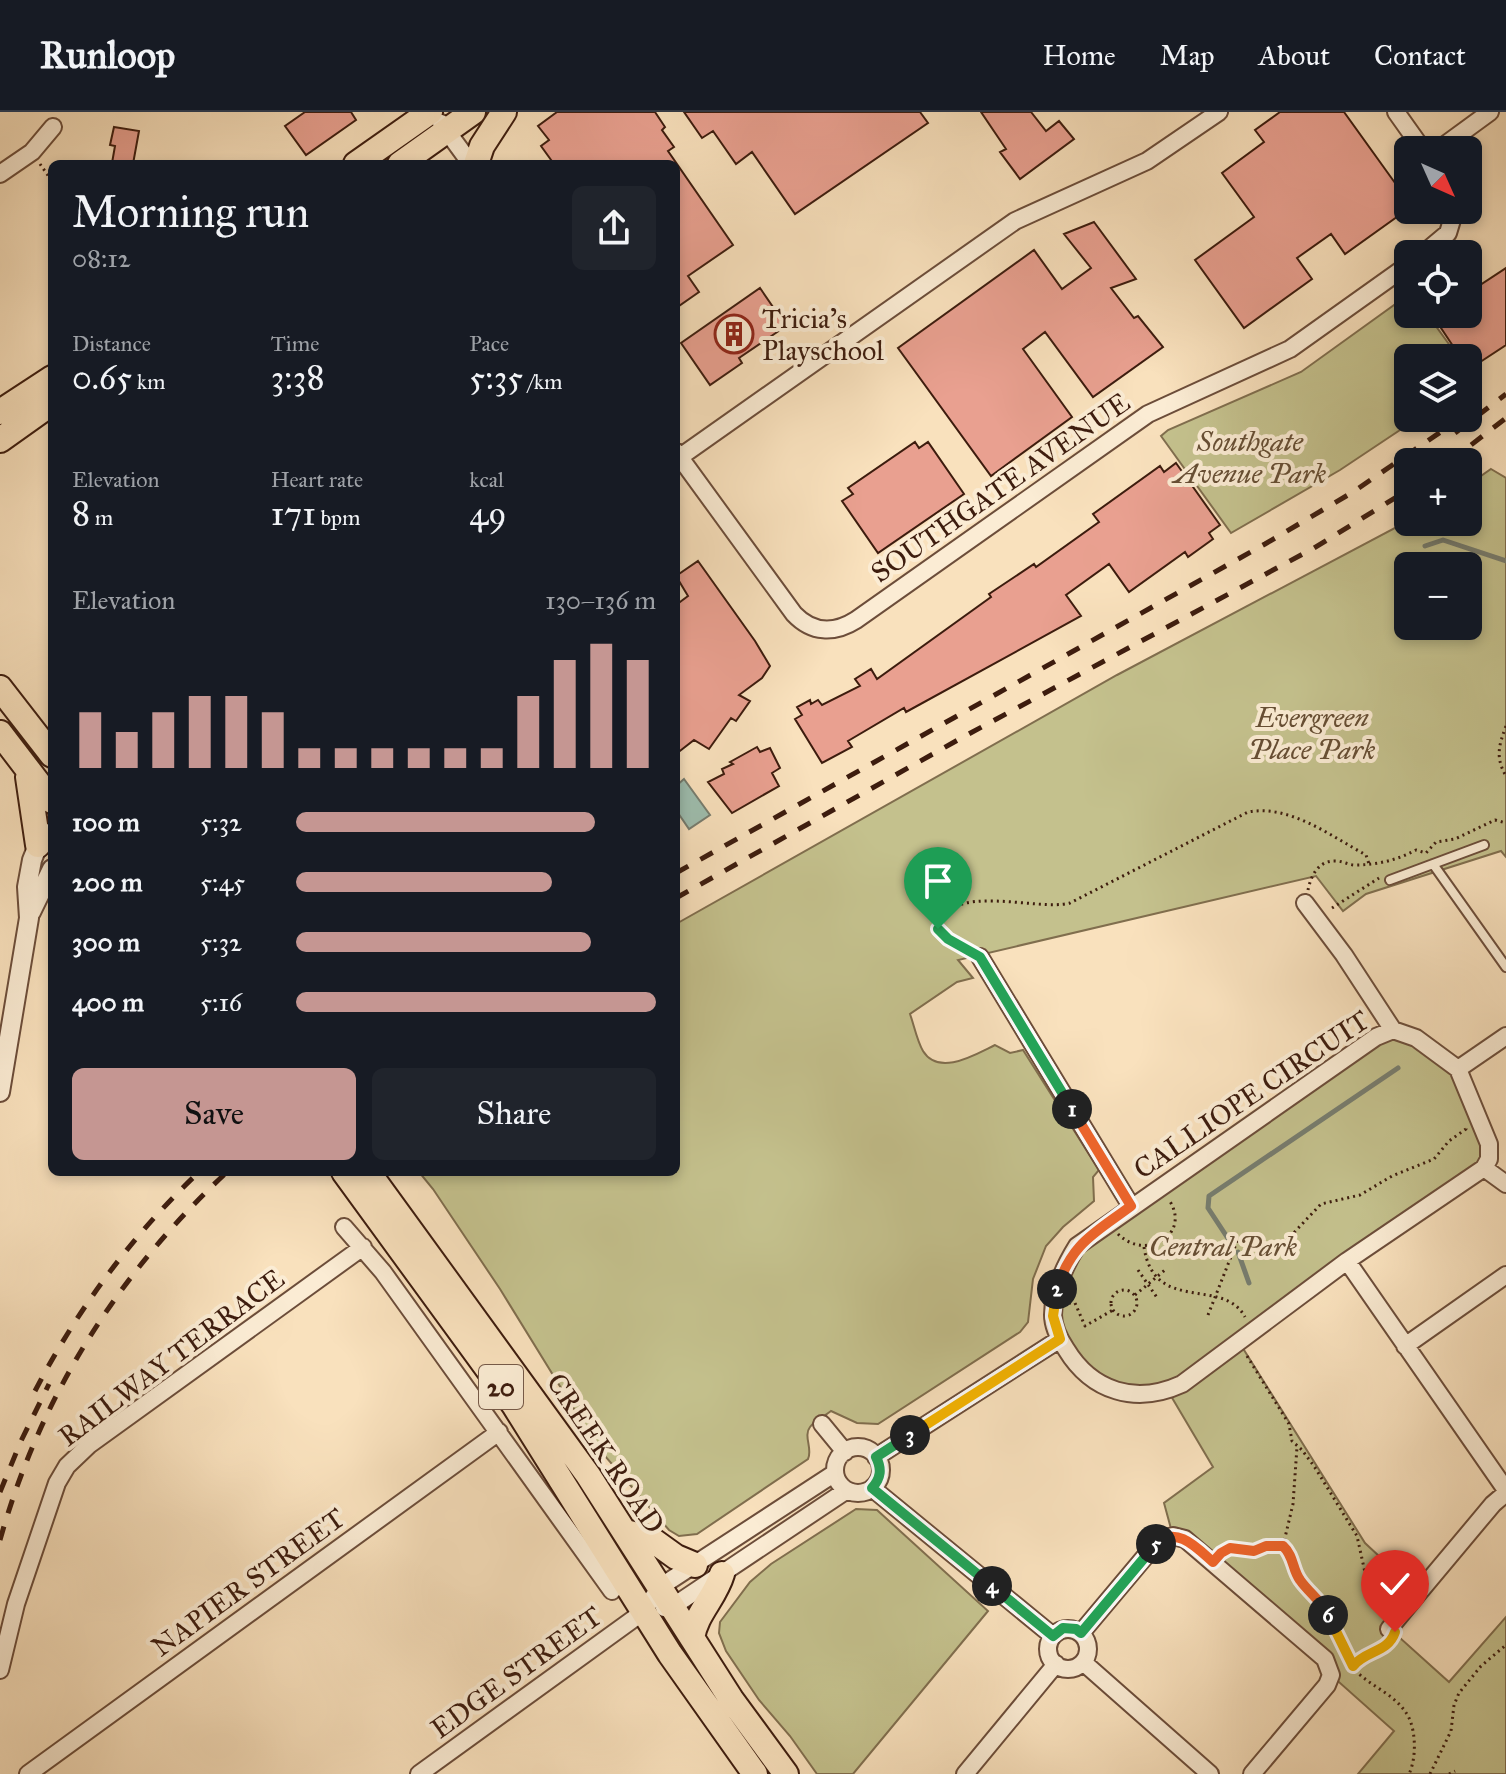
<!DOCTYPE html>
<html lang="en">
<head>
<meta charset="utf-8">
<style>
  body { margin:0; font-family:"IM FELL Great Primer",serif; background:#20242c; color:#f1f3f6; height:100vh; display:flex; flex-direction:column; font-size:30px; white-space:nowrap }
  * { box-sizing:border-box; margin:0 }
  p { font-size:26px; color:#9ea1a6 }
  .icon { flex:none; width:44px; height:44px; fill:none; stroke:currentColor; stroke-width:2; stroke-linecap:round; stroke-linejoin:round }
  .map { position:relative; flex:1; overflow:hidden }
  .details { position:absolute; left:48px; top:48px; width:632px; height:1016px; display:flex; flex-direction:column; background:#171b24; border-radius:12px; box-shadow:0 4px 12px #0003 }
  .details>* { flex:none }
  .needle { width:52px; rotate:135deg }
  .fabs { position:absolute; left:1394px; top:24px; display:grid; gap:16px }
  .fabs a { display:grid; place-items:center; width:88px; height:88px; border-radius:12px; background:#171b24; box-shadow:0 4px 12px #0003; font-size:40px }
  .pin { position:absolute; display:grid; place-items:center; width:68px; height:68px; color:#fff; margin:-82px -34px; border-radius:50% 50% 50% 0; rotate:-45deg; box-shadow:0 0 8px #0007 }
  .pin .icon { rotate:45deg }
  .km { position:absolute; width:40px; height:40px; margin:-20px; border-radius:50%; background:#222; color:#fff; font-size:22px; line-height:40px; text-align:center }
  .round { display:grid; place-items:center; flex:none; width:84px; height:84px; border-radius:12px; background:#20242c }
  .headline { display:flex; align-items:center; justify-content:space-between; height:136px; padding:0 24px }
  h1 { font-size:44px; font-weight:600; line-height:60px }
  .metrics { display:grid; grid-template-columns:repeat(3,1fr); gap:12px; height:136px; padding:8px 24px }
  .metrics div { display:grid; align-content:center }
  .metrics b { font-size:34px; font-weight:600 }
  .metrics small { font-size:22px; font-weight:400 }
  .metrics p { font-size:22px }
  .chart { height:224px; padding:16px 24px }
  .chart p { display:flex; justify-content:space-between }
  .chart svg { width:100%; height:144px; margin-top:8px; stroke:#c59692; stroke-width:6 }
  .primary-button { display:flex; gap:16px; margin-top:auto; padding:16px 24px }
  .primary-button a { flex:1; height:92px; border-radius:12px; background:#c59692; color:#111; font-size:32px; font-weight:600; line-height:92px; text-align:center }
  .primary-button a+a { background:#20242c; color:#f1f3f6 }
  ul { padding:0 24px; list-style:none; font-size:26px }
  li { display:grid; grid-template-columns:128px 96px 1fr; align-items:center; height:60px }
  li i { height:20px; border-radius:10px; background:#c59692 }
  header { display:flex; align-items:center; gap:48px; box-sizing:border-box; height:112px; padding:0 40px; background:#171b24; border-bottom:2px solid #363941 }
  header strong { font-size:38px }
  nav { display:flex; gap:44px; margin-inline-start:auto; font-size:28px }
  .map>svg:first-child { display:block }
  .green { fill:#c4c18d; stroke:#806e4e; stroke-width:2; fill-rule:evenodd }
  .water { fill:#9ebeaf; stroke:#777d6f; stroke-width:2 }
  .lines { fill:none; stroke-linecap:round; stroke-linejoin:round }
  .stream { stroke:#777d6f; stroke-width:5 }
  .building { fill:#e9a090; stroke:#3d1c0e; stroke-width:2 }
  .service-casing { stroke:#6c4d3a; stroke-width:12 }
  .minor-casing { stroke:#6c4d3a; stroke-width:20 }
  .tertiary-casing { stroke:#6c4d3a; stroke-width:22 }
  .primary-casing { stroke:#3d1c0e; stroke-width:28 }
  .path { stroke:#3d1c0e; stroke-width:3; stroke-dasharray:2 4; stroke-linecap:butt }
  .service { stroke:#fbecd4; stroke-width:8 }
  .minor { stroke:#fbecd4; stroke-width:16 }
  .tertiary { stroke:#fbecd4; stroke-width:18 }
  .primary { stroke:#f9e1bd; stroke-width:24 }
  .rail { stroke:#3d1c0e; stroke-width:5; stroke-dasharray:14 14; stroke-linecap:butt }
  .split-1-casing { stroke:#fff; stroke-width:16 }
  .split-2-casing { stroke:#fff; stroke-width:16 }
  .split-3-casing { stroke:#fff; stroke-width:16 }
  .split-4-casing { stroke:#fff; stroke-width:16 }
  .split-5-casing { stroke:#fff; stroke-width:16 }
  .split-6-casing { stroke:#fff; stroke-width:16 }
  .split-7-casing { stroke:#fff; stroke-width:16 }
  .split-1 { stroke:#22a559; stroke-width:10 }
  .split-2 { stroke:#f0652b; stroke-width:10 }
  .split-3 { stroke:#f5b400; stroke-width:10 }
  .split-4 { stroke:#22a559; stroke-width:10 }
  .split-5 { stroke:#22a559; stroke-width:10 }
  .split-6 { stroke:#f0652b; stroke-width:10 }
  .split-7 { stroke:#f5b400; stroke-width:10 }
  .labels { text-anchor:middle; stroke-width:8; stroke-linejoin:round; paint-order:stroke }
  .shield { fill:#fbecd4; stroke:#765a49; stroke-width:2 }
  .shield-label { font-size:26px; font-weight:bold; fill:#3d1c0e }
  .poi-label { font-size:28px; fill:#3d1c0e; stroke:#fbecd4; text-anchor:start }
  .park-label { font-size:28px; font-style:italic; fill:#664e34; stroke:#fbecd4 }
  .street-label { font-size:28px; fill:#3d1c0e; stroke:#fbecd4 }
</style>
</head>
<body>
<header>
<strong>Runloop</strong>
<nav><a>Home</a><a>Map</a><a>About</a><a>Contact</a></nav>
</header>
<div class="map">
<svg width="1506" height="1662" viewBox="0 0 1506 1662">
  <rect width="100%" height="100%" fill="#f9e1bd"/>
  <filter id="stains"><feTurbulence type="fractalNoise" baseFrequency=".0025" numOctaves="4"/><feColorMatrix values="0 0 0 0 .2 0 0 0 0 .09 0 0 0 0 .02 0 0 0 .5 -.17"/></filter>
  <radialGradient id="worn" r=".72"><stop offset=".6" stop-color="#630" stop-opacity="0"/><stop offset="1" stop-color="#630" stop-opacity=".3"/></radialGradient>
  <path class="green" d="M1408,183V202H1427L1459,246H1408V306H1418L1340,358L1231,421L1161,324L1168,318L1301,260Z
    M1491,357L1506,366V745L1501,739L1366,782L1343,799L1316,764L958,848L973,866L957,870L910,902C914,913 917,929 923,939C939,965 976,942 995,933L1010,941L1023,938L1099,1058L1093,1065L1094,1089L1063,1115L1046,1134L1033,1167L1028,1210L1020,1220L878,1312L857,1311L831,1299C825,1304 814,1309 810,1315C803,1324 813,1337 808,1347L697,1422L679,1424L669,1418L598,1336L500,1177L433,1077L419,1060H676V812L1117,563L1408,409L1468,410V373ZM1408,454H1468V514H1408Z
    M1393,918L1458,957L1489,1047L1239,1230L1365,1431L1395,1459L1421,1478L1390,1517L1449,1570L1506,1505V1662H1358L1394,1619L1331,1563L1324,1547L1173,1424L1164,1391L1213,1355L1168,1279L1101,1274L1060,1227L1056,1191L1077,1134Z
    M856,1397L877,1398L988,1499L853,1662H817L790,1624L759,1588L726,1539L719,1521L720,1510L750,1470L771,1452Z"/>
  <path class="water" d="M684,667L710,703L689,717L676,698V674Z"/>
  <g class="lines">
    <path class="stream" d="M1425,434L1443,428L1506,449
      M1231,1131L1208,1096L1209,1084L1398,956
      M1238,1140L1249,1171"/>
  </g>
  <path class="building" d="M305,0H351L356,8L306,43L285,14Z
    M557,0H655L665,15L662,18L674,35L668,39L733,133L688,164L699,180L676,196V52H554L541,34L549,28L538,14Z
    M684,0H920L928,11L795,102L752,40L736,52L713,19L702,26Z
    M981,0H1031L1046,19L1059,9L1074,27L1020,67L1000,40L1006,37Z
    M1280,0H1344L1408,89V97L1345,142L1331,122L1297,146L1312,167L1244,216L1195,148L1254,105L1222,61L1264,30L1255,18Z
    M114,15L139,19L133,52L112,51L115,34L110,33Z
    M1094,110L1136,167L1111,176L1134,206L1138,204L1163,235L1093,285L1045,220L1023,237L1072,305L991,364L898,236L1034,138L1062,177L1091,156L1064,122Z
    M1506,156V233L1468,258V246H1461L1441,216L1460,202H1468V181Z
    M760,176L786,214L739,246L742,251L710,273L681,231Z
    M915,330L919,336L928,330L964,382L878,441L842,389L853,382L848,376Z
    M1176,351L1220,413L1209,421L1213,427L1188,445L1185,440L1129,480L1109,452L1066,483L1081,504L906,600L904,596L848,629L852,635L822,651L795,607L802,603L797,595L810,588L811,592L818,588L822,593L860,574L855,567L871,557L877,567L991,485L989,482L1034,452L1036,455L1099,410L1093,402L1160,354L1164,360Z
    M698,449L755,529L770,554L762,566L739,583L750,589L736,609L731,606L709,637L694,628L676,642V493L688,484L676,464Z
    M757,635L760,640L770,636L780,656L772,661L779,674L732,701L708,670L724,662L722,657L733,652L730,650Z"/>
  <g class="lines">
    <g class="service-casing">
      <path id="service" d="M1433,752L1506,855
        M1390,768L1484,733"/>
    </g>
    <g class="minor-casing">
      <path id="minor" d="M1396,0L1423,38
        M441,11L471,52
        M1438,38L1490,0
        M0,62L32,40L53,15
        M1423,142L1448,121L1455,98
        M676,340L794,502C812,521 834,522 856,508L1148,302L1290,237L1408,153
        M680,345L1015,109L1147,49L1219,0
        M1305,791L1344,843L1393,918
        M980,845L1131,1094
        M1393,918L1416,926L1458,957L1489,1032V1047L1484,1056L1347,1149L1182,1272C1136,1293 1092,1280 1066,1237C1060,1228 1053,1215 1053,1203C1053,1178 1064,1155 1077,1134L1376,925Z
        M1458,957L1506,924
        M1484,1056L1506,1072
        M344,1115L383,1160L612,1479
        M1347,1149L1506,1378
        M1405,1234L1506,1163
        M822,1312L845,1340
        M835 1358a23 23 0 1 1 46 0a23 23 0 1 1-46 0Z
        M876,1345L1060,1227
        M872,1376L1053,1524
        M1421,1478L1493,1392L1506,1381
        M664,1496L672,1495L847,1378
        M1048 1537a20 20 0 1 1 40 0a20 20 0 1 1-40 0Z
        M1389,1517L1421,1478L1395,1459
        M1081,1521L1159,1428L1173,1424L1185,1427L1325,1547L1331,1563L1327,1573L1252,1662
        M1083,1550L1210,1662
        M0,1558L16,1492L57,1371L67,1354L89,1333L363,1135
        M28,1662L499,1320
        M419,1662L643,1500L660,1475L835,1361
        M965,1662L1056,1552"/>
    </g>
    <g class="tertiary-casing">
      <path id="tertiary" d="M31,800L52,757
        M0,980L29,806L27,775L32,748L38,733L52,720"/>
    </g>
    <g class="primary-casing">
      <path id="primary" d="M356,52L430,0
        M400,52L473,0
        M476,52L482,34L504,0
        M0,300L52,266
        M0,328L52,291
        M0,576L52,643
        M0,621L52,689
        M28,665L38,733
        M344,1060L514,1293L670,1542L755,1662
        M368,1060L588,1363L731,1587L786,1662
        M626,1420L651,1427L676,1445L695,1453
        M692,1526C696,1501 715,1486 722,1462"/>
    </g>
    <path class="path" d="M40,52L52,69
      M1506,614C1499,633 1495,645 1506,664
      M1308,778C1311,763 1319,748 1336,749C1343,749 1348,753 1355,753C1377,753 1397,748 1416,738L1426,741L1436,730L1455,727L1495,708L1506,711
      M1332,796L1379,766
      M967,838L948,827L938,817C946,768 1037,800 1070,791L1248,700C1289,692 1331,724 1366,743L1369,752
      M1118,1122C1146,1150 1192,1122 1169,1088
      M1144,1135C1154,1203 1223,1164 1245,1205
      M1138,1158L1158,1187
      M1111 1191a13 13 0 1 1 26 0a13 13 0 1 1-26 0Z
      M1135,1183L1165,1158
      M1069,1191H1075L1085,1214L1113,1198
      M1208,1203L1238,1127L1255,1134L1271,1135L1287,1128L1321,1092L1360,1083L1392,1064L1434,1047L1449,1029L1466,1017L1465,1015
      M1247,1244L1289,1312L1292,1329L1302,1338L1314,1354L1357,1424L1366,1465L1370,1472L1394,1478
      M1283,1434L1293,1392L1297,1335
      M1225,1439C1234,1435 1241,1439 1251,1439C1262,1438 1271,1434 1283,1434C1293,1443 1292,1455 1299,1466C1306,1479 1320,1485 1326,1499C1336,1518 1341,1542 1356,1559C1372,1576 1399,1583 1410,1608C1416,1624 1416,1647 1409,1662
      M1353,1554L1358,1548L1391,1532
      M1430,1662L1451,1619L1454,1593L1459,1581L1481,1554L1506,1533
      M1449,1662L1455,1659"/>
    <use href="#service" class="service"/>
    <use href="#minor" class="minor"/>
    <use href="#tertiary" class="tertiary"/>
    <use href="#primary" class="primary"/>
    <path class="rail" d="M1455,321L1506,282
      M1449,350L1506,306
      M676,761L1265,432L1353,380L1461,306
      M676,786L965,624L1314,436L1408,378
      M35,1279C77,1198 132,1123 199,1060
      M0,1380L21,1329L49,1272
      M0,1428C40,1285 118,1161 227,1060"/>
  </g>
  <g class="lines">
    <g class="split-1-casing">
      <path id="split-1" d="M938,817L948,827L980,845L1072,997"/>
    </g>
    <g class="split-2-casing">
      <path id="split-2" d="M1057,1177C1071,1131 1095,1121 1131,1094L1072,997"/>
    </g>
    <g class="split-3-casing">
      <path id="split-3" d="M910,1323L1060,1227L1053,1204L1057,1177"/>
    </g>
    <g class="split-4-casing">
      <path id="split-4" d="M910,1323L876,1345C882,1357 881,1366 872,1376L992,1474"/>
    </g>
    <g class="split-5-casing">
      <path id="split-5" d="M992,1474L1053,1524L1063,1516L1076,1517L1081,1521L1156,1432"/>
    </g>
    <g class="split-6-casing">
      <path id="split-6" d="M1156,1432C1177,1413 1197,1436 1213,1450L1221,1441L1230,1436L1254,1439L1266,1434H1283C1294,1444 1292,1457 1300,1468C1309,1481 1321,1488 1328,1503"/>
    </g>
    <g class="split-7-casing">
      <path id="split-7" d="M1328,1503L1353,1554C1366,1538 1388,1541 1395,1520"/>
    </g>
    <use href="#split-1" class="split-1"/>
    <use href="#split-2" class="split-2"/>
    <use href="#split-3" class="split-3"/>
    <use href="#split-4" class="split-4"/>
    <use href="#split-5" class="split-5"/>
    <use href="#split-6" class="split-6"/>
    <use href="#split-7" class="split-7"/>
  </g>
  <defs>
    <g id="building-ring" transform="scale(2)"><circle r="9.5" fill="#fbecd4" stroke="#8f2418" stroke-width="1.5"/><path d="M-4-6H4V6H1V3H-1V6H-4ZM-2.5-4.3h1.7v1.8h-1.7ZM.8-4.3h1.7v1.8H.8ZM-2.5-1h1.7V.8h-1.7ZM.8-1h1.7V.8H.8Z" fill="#8f2418"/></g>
  </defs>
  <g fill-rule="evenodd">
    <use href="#building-ring" x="734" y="222"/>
  </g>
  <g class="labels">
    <rect class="shield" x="479" y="1253" width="44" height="44" rx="6"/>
    <g class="shield-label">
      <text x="501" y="1284">20</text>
    </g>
    <g class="poi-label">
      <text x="762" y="216">Tricia's<tspan x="762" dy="32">Playschool</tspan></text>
    </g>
    <g class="park-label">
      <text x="1250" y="339">Southgate<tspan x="1250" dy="32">Avenue Park</tspan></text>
      <text x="1312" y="615">Evergreen<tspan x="1312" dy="32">Place Park</tspan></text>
      <text x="1223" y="1144">Central Park</text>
    </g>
    <g class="street-label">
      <text transform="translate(1000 375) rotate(-35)" y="10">SOUTHGATE AVENUE</text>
      <text transform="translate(1251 982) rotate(-34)" y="10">CALLIOPE CIRCUIT</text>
      <text transform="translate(171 1245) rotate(-37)" y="10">RAILWAY TERRACE</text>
      <text transform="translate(606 1341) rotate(56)" y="10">CREEK ROAD</text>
      <text transform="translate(248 1470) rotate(-36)" y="10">NAPIER STREET</text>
      <text transform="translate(516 1560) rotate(-36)" y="10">EDGE STREET</text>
    </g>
  </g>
  <rect width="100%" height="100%" filter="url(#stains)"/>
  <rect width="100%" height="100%" fill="url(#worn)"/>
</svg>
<div class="fabs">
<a><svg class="needle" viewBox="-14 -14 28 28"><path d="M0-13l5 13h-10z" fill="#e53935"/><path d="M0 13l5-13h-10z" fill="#9ea1a6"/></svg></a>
<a><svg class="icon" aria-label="locate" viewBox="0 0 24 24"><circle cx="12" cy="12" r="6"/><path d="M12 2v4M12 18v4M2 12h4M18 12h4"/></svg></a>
<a><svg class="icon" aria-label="layers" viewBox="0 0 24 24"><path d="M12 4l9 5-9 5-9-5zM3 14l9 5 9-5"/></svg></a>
<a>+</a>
<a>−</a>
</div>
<div class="pin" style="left:938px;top:817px;background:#1e9e55"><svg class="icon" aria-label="arrive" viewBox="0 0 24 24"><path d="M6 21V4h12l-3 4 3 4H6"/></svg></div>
<div class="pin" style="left:1395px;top:1520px;background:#d93025"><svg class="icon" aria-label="check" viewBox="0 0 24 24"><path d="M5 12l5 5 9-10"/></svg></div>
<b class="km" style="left:1072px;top:997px">1</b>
<b class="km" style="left:1057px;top:1177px">2</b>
<b class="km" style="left:910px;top:1323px">3</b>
<b class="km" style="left:992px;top:1474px">4</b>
<b class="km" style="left:1156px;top:1432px">5</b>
<b class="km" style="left:1328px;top:1503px">6</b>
<section class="details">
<div class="headline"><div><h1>Morning run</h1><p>08:12</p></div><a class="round"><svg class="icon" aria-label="share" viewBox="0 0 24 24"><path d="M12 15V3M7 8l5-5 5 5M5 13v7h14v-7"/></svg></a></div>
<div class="metrics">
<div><p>Distance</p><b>0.65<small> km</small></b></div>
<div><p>Time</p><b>3:38</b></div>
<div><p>Pace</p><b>5:35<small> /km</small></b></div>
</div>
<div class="metrics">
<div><p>Elevation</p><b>8<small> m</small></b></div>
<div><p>Heart rate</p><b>171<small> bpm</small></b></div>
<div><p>kcal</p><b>49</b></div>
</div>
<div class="chart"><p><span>Elevation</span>130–136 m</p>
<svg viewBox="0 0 160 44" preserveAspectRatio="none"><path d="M5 44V27M15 44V33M25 44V27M35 44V22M45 44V22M55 44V27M65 44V38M75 44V38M85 44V38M95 44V38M105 44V38M115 44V38M125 44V22M135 44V11M145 44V6M155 44V11"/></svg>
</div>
<ul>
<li><b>100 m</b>5:32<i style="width:83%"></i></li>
<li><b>200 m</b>5:45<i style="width:71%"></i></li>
<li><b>300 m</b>5:32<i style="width:82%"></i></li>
<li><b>400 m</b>5:16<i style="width:100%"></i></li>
</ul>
<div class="primary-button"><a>Save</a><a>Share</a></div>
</section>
</div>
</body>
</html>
